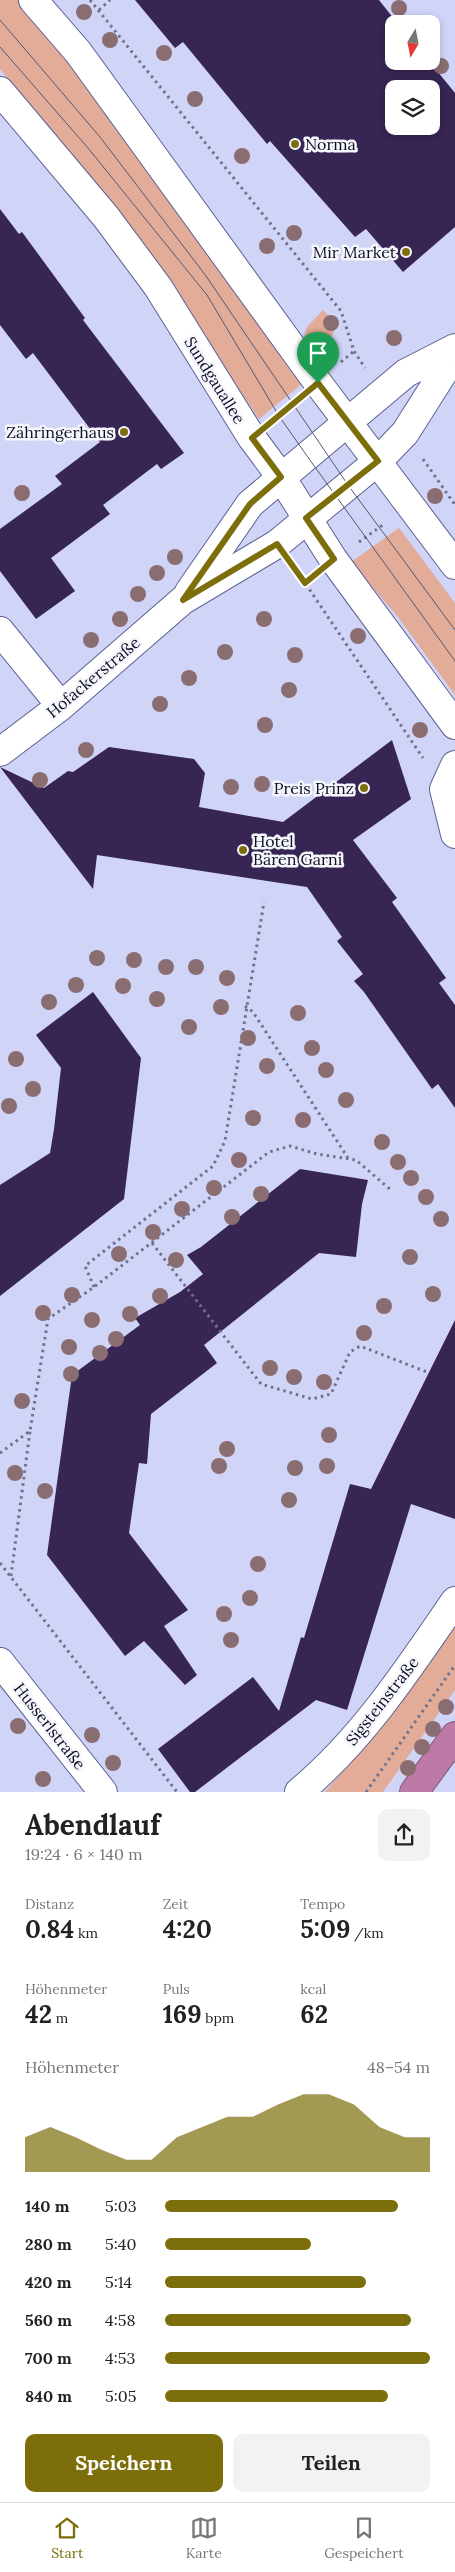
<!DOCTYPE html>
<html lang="de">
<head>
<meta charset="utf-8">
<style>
  body { margin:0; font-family:Lora,serif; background:#f2f2f2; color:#222; height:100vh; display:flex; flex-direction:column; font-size:19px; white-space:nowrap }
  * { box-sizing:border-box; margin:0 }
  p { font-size:16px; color:#767676 }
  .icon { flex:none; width:28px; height:28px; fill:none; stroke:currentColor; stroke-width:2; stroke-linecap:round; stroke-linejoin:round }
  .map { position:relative; height:1792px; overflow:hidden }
  .details { display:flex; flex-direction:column; background:#fff; flex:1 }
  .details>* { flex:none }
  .needle { width:32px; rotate:190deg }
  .tools { position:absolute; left:385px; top:15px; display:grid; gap:10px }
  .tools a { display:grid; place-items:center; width:55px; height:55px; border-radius:10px; background:#fff; box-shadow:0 2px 8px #0003; font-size:25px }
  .pin { position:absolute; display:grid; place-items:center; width:42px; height:42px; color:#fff; margin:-51px -21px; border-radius:50% 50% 50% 0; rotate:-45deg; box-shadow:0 0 5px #0007 }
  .pin .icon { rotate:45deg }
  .round { display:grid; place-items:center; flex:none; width:52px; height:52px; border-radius:10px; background:#f2f2f2 }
  .headline { display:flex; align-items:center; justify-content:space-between; height:85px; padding:0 25px }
  h1 { font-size:28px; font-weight:700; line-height:38px }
  .metrics { display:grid; grid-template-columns:repeat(3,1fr); gap:8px; height:85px; padding:5px 25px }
  .metrics div { display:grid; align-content:center }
  .metrics b { font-size:25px; font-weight:700 }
  .metrics small { font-size:14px; font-weight:400 }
  .metrics p { font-size:14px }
  .chart { height:140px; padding:10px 25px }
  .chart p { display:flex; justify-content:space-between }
  .chart svg { width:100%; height:90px; margin-top:5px; fill:#7c6e0b; opacity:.7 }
  .action { display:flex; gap:10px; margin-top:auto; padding:10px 25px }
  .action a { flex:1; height:58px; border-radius:10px; background:#7c6e0b; color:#fff; font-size:20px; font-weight:700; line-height:58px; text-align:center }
  .action a+a { background:#f2f2f2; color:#222 }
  ul { padding:0 25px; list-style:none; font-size:16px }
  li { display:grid; grid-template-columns:80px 60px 1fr; align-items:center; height:38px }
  li i { height:12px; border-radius:6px; background:#7c6e0b }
  .tabs { display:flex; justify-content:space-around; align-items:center; height:70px; border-top:1px solid #e0e0e0; background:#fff; font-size:14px; color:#767676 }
  .tabs a { display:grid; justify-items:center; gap:2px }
  .tabs .on { color:#7c6e0b }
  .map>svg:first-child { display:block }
  .green { fill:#e2ac99 }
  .building { fill:#372553; fill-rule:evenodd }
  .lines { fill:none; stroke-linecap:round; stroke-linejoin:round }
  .minor-casing { stroke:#5d6194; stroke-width:30 }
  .highway-casing { stroke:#805478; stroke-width:30 }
  .path { stroke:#6f728d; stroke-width:3; stroke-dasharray:2.5 4; stroke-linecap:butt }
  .minor { stroke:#fff; stroke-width:28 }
  .highway { stroke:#be7aa7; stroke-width:28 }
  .tram { stroke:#555771; stroke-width:1 }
  .tree { fill:#8a6d71 }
  .route-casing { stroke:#fff; stroke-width:10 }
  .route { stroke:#7c6e0b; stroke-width:6 }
  .poi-dot { fill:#7c6e0b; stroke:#f6f7fd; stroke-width:2 }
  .labels { text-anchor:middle; stroke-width:5; stroke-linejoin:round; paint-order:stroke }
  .poi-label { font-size:16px; fill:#0d0e22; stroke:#f6f7fd; text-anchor:end }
  .street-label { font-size:16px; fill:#0d0e22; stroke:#f6f7fd }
</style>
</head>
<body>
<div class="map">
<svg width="455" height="1792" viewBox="0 0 455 1792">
  <rect width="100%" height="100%" fill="#d0d4f7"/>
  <path class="green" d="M0,0H21L57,42L303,383L259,419L155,263L0,69Z
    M323,310L337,324L323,358L304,337L307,327Z
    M399,528L455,603V695L398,617L351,562Z
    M455,1619V1690L383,1792H325L379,1730Z"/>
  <path class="building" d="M135,0H379L398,24H394V61H429L455,93V227L403,272L366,229L355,237L270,141L267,144L183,42L175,48ZM394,89H431V126H394Z
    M0,209L19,234L22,232L85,318L83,320L184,453L161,469L157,464L103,505L110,514L51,558L75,591L36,619L0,571V529L62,484L55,476L100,442L33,353L26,359L0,325Z
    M392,740L411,799L353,840L397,898L392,902L446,978L439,983L455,1005V1108L438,1084L432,1089L364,992L354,981L363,974L337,941L342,937L307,887L97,855L93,889L0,767L44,788L68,771L73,772L109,747L194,759L205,773L199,807L283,822Z
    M93,992L141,1058L124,1199L0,1296V1185L50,1153L54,1129L61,1068L36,1035Z
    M300,1169L368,1180L362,1204L356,1257L319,1253L204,1345L217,1363L151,1414L147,1464L139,1463L129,1533L188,1610L164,1626L197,1675L185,1685L144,1641L125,1656L47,1555L72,1375L140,1325L135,1318L180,1292L203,1274L187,1255L201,1247Z
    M455,1320V1519L411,1504L347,1710L316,1700L195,1792H190L158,1749L253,1677L279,1711L301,1637L304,1638L350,1484L371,1489Z"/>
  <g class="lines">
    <g class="minor-casing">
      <path id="minor" d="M33,0L78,52L318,383L455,565
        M0,91L106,217L158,287L252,438L281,477L333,559L455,725
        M189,592L250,504L406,373L455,348
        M0,631L61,706
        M0,752L61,706L183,600L277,544L378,461L405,433L455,354
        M455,765L444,789L455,834
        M0,1662L103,1792
        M299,1792C362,1740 409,1668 455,1601"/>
    </g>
    <g class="highway-casing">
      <path id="highway" d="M414,1792L455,1736"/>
    </g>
    <path class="path" d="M90,0L341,311L354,351L365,368
      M99,10L110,0
      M341,362L354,351
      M277,418L294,405
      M423,459L455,505
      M359,542L384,524
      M295,568L423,758
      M245,1006L253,1012L348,1158
      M152,1243L261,1384L312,1399L331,1394L350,1352L360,1346L427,1372
      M94,1287L85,1266L213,1166L225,1141L264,902
      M0,1453L30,1431L48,1319L94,1287L269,1152L290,1146L317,1154L356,1160L392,1191
      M0,1563L177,1792
      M11,1576L30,1431
      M366,1792L455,1665"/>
    <use href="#minor" class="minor"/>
    <use href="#highway" class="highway"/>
    <path class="tram" d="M0,20L100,137L206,276L348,485L455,630
      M0,47L88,148L207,295L279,416L307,456L455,661"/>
  </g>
  <g class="tree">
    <circle cx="399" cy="8" r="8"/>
    <circle cx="84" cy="12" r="8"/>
    <circle cx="110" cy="40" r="8"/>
    <circle cx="164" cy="53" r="8"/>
    <circle cx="441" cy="66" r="8"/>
    <circle cx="195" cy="99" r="8"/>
    <circle cx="242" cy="156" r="8"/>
    <circle cx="294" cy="233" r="8"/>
    <circle cx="267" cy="246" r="8"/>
    <circle cx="331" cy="323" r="8"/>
    <circle cx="394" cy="338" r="8"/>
    <circle cx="22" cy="493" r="8"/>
    <circle cx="435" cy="496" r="8"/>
    <circle cx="175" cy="557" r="8"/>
    <circle cx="157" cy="573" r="8"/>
    <circle cx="138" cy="594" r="8"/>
    <circle cx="120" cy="619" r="8"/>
    <circle cx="264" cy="619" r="8"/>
    <circle cx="358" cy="636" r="8"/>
    <circle cx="91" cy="640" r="8"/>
    <circle cx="225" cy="652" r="8"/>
    <circle cx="295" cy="655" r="8"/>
    <circle cx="189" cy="678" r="8"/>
    <circle cx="289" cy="690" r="8"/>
    <circle cx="160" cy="704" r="8"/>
    <circle cx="265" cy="725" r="8"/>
    <circle cx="420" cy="730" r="8"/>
    <circle cx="86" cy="750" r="8"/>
    <circle cx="40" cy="780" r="8"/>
    <circle cx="262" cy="784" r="8"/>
    <circle cx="231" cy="787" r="8"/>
    <circle cx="97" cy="958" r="8"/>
    <circle cx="134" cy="960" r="8"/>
    <circle cx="166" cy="967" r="8"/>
    <circle cx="196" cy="967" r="8"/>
    <circle cx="227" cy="978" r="8"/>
    <circle cx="76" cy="985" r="8"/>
    <circle cx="123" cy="986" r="8"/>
    <circle cx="157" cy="999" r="8"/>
    <circle cx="49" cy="1002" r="8"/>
    <circle cx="221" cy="1007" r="8"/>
    <circle cx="298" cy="1013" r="8"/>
    <circle cx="189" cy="1027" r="8"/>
    <circle cx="248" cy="1038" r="8"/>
    <circle cx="312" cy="1048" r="8"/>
    <circle cx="16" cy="1059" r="8"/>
    <circle cx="267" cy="1066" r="8"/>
    <circle cx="326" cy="1070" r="8"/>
    <circle cx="33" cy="1089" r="8"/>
    <circle cx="346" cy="1100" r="8"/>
    <circle cx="9" cy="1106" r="8"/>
    <circle cx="253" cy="1118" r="8"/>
    <circle cx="303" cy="1120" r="8"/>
    <circle cx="382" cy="1142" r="8"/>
    <circle cx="239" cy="1160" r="8"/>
    <circle cx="398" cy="1162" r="8"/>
    <circle cx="411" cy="1178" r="8"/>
    <circle cx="214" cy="1188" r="8"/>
    <circle cx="261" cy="1194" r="8"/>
    <circle cx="426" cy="1197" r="8"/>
    <circle cx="182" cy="1209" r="8"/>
    <circle cx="232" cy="1217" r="8"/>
    <circle cx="441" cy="1219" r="8"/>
    <circle cx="153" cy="1232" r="8"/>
    <circle cx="119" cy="1254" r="8"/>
    <circle cx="410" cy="1257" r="8"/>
    <circle cx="176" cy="1260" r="8"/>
    <circle cx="433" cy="1294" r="8"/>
    <circle cx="72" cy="1295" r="8"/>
    <circle cx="160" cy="1296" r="8"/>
    <circle cx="384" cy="1306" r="8"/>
    <circle cx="43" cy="1313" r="8"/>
    <circle cx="130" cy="1314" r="8"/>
    <circle cx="92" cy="1320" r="8"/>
    <circle cx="364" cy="1333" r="8"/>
    <circle cx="116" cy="1339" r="8"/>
    <circle cx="69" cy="1347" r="8"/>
    <circle cx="100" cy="1353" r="8"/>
    <circle cx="270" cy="1368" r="8"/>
    <circle cx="71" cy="1374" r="8"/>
    <circle cx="294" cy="1377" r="8"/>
    <circle cx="324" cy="1382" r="8"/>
    <circle cx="22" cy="1401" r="8"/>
    <circle cx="329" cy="1435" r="8"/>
    <circle cx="227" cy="1449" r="8"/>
    <circle cx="219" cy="1466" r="8"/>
    <circle cx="327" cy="1466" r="8"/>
    <circle cx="295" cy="1468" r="8"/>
    <circle cx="15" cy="1473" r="8"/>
    <circle cx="45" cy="1491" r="8"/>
    <circle cx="289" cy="1500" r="8"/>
    <circle cx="258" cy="1564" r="8"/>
    <circle cx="250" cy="1598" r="8"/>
    <circle cx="224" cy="1614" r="8"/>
    <circle cx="231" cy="1640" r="8"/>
    <circle cx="446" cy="1707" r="8"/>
    <circle cx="18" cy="1726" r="8"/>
    <circle cx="433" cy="1729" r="8"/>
    <circle cx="92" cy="1735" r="8"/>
    <circle cx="422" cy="1747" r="8"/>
    <circle cx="113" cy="1763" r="8"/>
    <circle cx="408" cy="1768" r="8"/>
    <circle cx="43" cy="1779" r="8"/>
  </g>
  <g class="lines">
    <g class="route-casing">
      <path id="route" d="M318,383L378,461L306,518L334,559L305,583L277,544L183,600L250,504L281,477L252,438Z"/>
    </g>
    <use href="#route" class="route"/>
  </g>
  <g class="poi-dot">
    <circle cx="295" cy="144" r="5"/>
    <circle cx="406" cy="252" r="5"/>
    <circle cx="124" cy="432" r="5"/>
    <circle cx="364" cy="788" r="5"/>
    <circle cx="243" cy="850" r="5"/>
  </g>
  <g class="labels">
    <g class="poi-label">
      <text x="305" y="150" text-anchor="start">Norma</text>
      <text x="396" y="258">Mir Market</text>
      <text x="114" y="438">Zähringerhaus</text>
      <text x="354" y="794">Preis Prinz</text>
      <text x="253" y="847" text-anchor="start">Hotel<tspan x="253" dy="18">Bären Garni</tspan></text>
    </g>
    <g class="street-label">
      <text transform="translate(215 380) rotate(58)" y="6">Sundgauallee</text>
      <text transform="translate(93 677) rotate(-40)" y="6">Hofackerstraße</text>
      <text transform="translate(382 1701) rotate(-52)" y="6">Sigsteinstraße</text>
      <text transform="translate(50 1726) rotate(52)" y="6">Husserlstraße</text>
    </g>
  </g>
</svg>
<div class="tools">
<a><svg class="needle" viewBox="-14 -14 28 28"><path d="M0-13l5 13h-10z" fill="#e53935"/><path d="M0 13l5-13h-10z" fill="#767676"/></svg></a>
<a><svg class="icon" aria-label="layers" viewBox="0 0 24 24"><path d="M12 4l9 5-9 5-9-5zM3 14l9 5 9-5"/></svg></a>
</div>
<div class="pin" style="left:318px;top:383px;background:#1e9e55"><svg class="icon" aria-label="arrive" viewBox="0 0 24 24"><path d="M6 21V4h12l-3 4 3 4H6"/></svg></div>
</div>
<section class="details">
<div class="headline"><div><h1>Abendlauf</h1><p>19:24 · 6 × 140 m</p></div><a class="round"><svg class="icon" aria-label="share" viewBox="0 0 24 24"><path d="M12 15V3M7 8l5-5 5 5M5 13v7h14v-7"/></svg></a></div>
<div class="metrics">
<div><p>Distanz</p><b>0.84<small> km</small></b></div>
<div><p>Zeit</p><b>4:20</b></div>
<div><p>Tempo</p><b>5:09<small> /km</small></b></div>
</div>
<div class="metrics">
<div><p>Höhenmeter</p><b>42<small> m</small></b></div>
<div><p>Puls</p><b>169<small> bpm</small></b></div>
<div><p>kcal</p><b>62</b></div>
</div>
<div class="chart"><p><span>Höhenmeter</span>48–54 m</p>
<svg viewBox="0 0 160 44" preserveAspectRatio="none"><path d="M0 44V27L10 22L20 27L30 33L40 38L50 38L60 27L70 22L80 17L90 17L100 11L110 6L120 6L130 11L140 22L150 27L160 27V44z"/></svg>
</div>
<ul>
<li><b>140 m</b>5:03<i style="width:88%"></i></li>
<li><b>280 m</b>5:40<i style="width:55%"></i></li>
<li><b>420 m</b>5:14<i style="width:76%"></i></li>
<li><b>560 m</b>4:58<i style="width:93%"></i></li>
<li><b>700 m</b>4:53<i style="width:100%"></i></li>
<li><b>840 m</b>5:05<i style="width:84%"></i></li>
</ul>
<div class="action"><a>Speichern</a><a>Teilen</a></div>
</section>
<nav class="tabs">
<a class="on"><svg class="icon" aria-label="home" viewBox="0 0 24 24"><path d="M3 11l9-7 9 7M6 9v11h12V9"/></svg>Start</a>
<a><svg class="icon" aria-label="map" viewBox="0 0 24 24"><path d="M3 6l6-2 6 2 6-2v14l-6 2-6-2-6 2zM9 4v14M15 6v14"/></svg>Karte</a>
<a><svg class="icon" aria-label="saved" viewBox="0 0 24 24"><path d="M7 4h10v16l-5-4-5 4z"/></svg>Gespeichert</a>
</nav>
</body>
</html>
